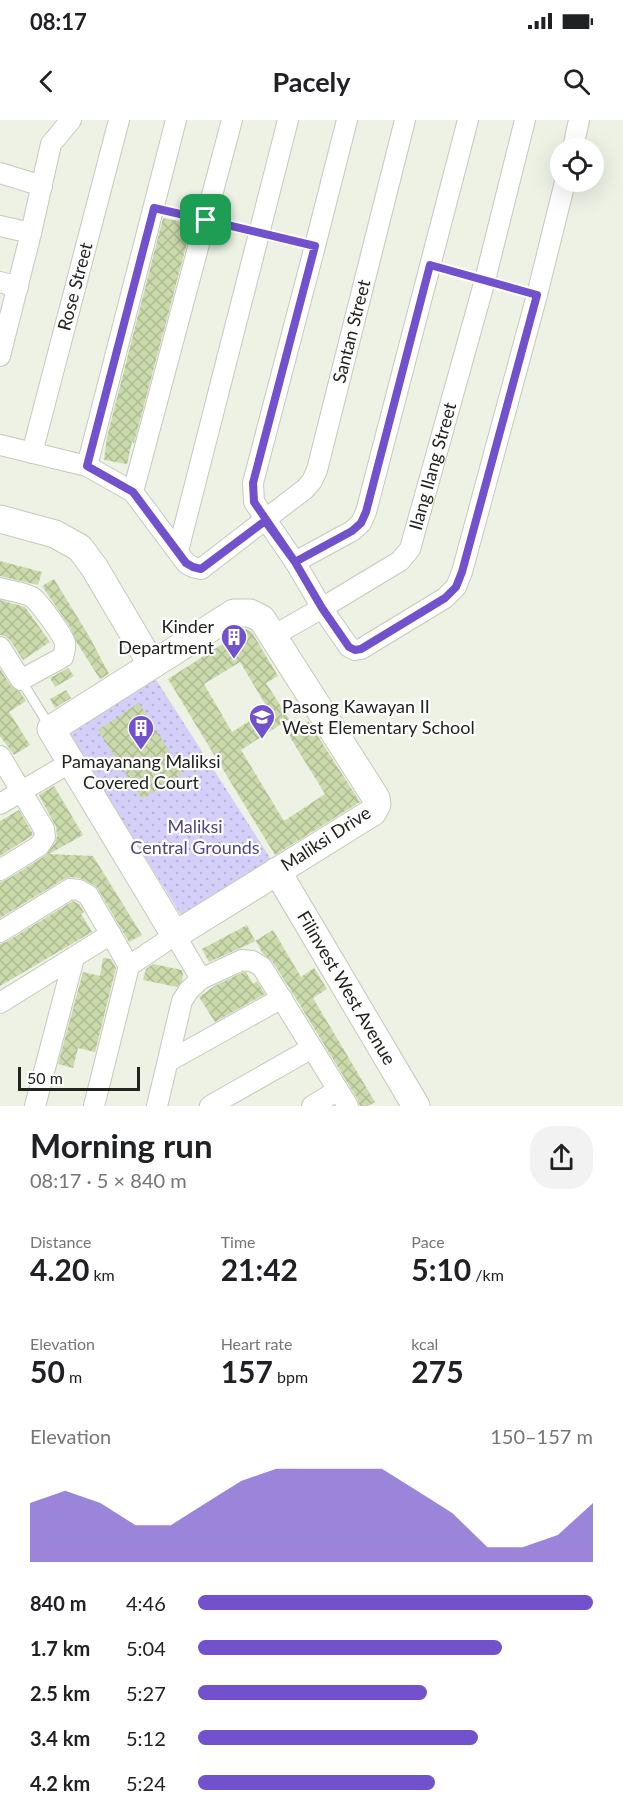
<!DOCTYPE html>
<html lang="en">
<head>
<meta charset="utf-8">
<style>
  body { margin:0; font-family:Lato,sans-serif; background:#f2f2f2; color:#202124; height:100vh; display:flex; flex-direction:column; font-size:22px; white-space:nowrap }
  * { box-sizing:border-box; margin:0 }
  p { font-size:20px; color:#757577 }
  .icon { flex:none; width:33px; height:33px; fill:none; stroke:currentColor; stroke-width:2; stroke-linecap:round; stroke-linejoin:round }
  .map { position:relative; height:986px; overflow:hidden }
  .drawer { display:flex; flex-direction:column; background:#fff; flex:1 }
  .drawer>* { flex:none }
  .fabs { position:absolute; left:550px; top:18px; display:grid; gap:12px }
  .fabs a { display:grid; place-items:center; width:54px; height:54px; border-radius:50%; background:#fff; box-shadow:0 6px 24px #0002; font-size:30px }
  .scale { position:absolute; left:18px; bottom:15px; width:122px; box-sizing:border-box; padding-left:6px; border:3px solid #21231e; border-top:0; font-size:16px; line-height:21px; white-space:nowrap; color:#21231e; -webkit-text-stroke:4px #fff; paint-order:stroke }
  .pin { position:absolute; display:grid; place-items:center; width:51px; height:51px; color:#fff; margin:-26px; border-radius:12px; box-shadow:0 3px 9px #0006 }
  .round { display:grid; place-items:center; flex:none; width:63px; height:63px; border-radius:24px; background:#f2f2f2 }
  .headline { display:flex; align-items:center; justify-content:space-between; height:102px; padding:0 30px }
  h1 { font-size:33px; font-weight:700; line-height:45px }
  .figures { display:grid; grid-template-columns:repeat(3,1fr); gap:9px; height:102px; padding:6px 30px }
  .figures div { display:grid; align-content:center }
  .figures b { font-size:30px; font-weight:700 }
  .figures small { font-size:16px; font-weight:400 }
  .figures p { font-size:16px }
  .chart { height:168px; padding:12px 30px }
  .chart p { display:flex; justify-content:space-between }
  .chart svg { width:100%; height:108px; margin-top:6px; fill:#7152cc; opacity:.7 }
  ul { padding:0 30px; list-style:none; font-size:20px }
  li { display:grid; grid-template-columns:96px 72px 1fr; align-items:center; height:45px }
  li i { height:15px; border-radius:8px; background:#7152cc }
  .status { display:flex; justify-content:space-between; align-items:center; height:42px; padding:0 30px; background:#fff; direction:ltr }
  .status svg { height:16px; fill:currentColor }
  header { display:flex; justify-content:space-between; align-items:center; height:78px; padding:0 30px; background:#fff; font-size:27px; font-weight:700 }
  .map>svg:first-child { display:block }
  .park { fill:url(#park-dots) }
  .building { fill:url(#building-cross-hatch); fill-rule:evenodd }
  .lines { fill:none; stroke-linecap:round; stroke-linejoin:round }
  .lane-casing { stroke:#c4c9bc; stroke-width:11 }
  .street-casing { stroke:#c4c9bc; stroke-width:22 }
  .secondary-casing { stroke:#c4c9bc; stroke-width:29 }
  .lane { stroke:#fff; stroke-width:9 }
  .street { stroke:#fff; stroke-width:20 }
  .secondary { stroke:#fff; stroke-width:27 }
  .route-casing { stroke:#fff; stroke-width:12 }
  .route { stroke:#7152cc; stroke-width:8 }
  .labels { text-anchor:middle; stroke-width:4.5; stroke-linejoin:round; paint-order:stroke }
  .street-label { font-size:18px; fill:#21231e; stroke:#fff }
  .poi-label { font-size:18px; fill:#21231e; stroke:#fff; text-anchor:end }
  .park-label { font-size:18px; fill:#514680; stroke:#fff }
</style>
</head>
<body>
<div class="status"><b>08:17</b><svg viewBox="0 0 49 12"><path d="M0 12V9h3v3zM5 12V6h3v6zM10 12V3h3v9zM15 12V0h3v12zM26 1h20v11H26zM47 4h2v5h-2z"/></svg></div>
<header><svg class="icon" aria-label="back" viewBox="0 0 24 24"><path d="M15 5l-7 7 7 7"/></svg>Pacely<svg class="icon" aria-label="search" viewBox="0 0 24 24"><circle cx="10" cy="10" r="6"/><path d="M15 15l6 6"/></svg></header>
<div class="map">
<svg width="623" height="986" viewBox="0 0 623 986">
  <defs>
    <pattern id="park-dots" width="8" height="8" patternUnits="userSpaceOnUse" patternTransform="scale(1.5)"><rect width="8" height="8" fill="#d4cff9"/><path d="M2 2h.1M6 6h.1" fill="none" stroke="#b6b1d5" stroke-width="1.8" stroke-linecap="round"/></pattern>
    <pattern id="building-cross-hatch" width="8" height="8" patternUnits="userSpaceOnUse" patternTransform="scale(1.5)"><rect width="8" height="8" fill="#cadaab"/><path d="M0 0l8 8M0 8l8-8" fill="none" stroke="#adbb93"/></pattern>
  </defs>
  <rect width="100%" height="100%" fill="#edf2e5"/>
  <path class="park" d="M155,558L274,744L184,800L69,614Z"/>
  <path class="building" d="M163,98L192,104L134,323L132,322L127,344L104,340L107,317Z
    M0,441L42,452L38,465L0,456Z
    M54,459L89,516L109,554L100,559L77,523L70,507L42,466Z
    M0,480L25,487L50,522L23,540L10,520L5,516L0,515Z
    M246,509L251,511L278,556L266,563L289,599L241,630L284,701L325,674L288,614L308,601L360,682L275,735L168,559ZM240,542L268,589L232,612L204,564Z
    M68,548L74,556L55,567L50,558Z
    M0,549L11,566L20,572L26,581L9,592L30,625L14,635L0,616Z
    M66,570L71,578L55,588L50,579Z
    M139,583L183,653L142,679L98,610Z
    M54,666L83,715L49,734L93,736L142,815L129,822L98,769L94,765L80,758L71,757L64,759L0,798V762L6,760L45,736L55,723L57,716L56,707L39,675Z
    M19,690L33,714L30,717L0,736V701Z
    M73,781L79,784L84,792L81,794L92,812L0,866V824L6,822Z
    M247,805L255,821L273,810L301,857L314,848L327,869L313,878L375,982L368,986H360L358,980L292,872L272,841L263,834L256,821L209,842L202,829Z
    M103,838L111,839L116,848L95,932L78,928L73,948L58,944L83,852L100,856Z
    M153,844L182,850L183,853L182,861L177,867L143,860L146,849Z
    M244,852H246L253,864L257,861L265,874L215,902L199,877L216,865Z"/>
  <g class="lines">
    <g class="lane-casing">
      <path id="lane" d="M154,88L315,126
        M430,145L537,175
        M21,560L50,607"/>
    </g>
    <g class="street-casing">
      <g id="street">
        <path d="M347,0L315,126L253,363L254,382L295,442L322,488L349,527L355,530L361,529L445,478L456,467L462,452L537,175L565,62"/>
        <path d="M573,28L579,0"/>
        <path d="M0,53L42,66"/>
        <path d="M0,106L31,113"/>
        <path d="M0,162L18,167"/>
        <path d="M0,236L31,113L51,24L71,0"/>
        <path id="s1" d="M0,325L87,346L133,372L186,443L193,447L201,449L305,369L312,361L317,350L405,0"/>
        <path id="s2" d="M32,333L119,0"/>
        <path d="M87,346L176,0"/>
        <path d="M133,372L232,0"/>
        <path d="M178,431L288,0"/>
        <path d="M295,442L352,411L361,403L366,392L468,0"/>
        <path d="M0,468C10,471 23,472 32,477C39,482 63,515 65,523C66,528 64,532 63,537L21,560L0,527"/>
        <path id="s3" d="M273,516L322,488L400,441L410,429L485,160L525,0"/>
        <path d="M0,636L44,709L45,717L39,726L0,750"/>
        <path d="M0,684L71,642"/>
        <path d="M0,812L70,769L79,770L88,775L129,846"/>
        <path d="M129,846L175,815L201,859"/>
        <path d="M0,883L111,814"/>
        <path d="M169,941L282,878"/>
        <path d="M35,986L74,838"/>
        <path d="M94,986L129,846"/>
        <path d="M157,986L182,881L189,870L201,859L242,840L252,841L262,847L348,986"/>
        <path d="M210,986L312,928"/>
        <path d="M312,986L338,970"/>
      </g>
    </g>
    <g class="secondary-casing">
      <g id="secondary">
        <path d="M0,399L55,414L80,428L94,447L152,545"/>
        <path d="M234,493H250L262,499L376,678L377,684L373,692L175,815L51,609Z"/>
        <path id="s4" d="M277,751L416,986"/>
      </g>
    </g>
    <use href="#lane" class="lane"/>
    <use href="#street" class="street"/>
    <use href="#secondary" class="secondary"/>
  </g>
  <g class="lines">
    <g class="route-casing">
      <path id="route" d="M206,100L315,126L253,363L254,382L295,442L322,488L349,527L355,530L361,529L445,478L456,467L462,452L537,175L430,145L366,392L361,403L352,411L295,442L265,401L201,449L193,447L186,443L133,372L87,346L154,88L206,100"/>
    </g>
    <use href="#route" class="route"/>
  </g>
  <defs>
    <g id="building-pin" transform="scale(1.35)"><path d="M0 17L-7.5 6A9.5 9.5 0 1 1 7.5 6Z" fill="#7152cc" stroke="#fff"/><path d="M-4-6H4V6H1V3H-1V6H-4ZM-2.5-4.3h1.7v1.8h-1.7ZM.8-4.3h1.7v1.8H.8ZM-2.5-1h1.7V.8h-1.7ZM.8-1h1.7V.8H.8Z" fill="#fff"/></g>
    <g id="school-pin" transform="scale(1.35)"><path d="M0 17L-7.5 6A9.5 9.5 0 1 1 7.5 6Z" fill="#7152cc" stroke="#fff"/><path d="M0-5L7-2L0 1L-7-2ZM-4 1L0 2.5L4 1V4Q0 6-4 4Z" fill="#fff"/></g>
  </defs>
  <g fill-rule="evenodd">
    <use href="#building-pin" x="234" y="517"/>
    <use href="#school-pin" x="262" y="597"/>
    <use href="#building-pin" x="141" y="608"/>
  </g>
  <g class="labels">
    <g class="street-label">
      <text dy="6" stroke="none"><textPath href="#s2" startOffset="172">Rose Street</textPath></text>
      <text dy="6" stroke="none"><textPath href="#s1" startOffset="544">Santan Street</textPath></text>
      <text dy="6" stroke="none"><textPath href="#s3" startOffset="249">Ilang Ilang Street</textPath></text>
      <text transform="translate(326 719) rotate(-33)" y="6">Maliksi Drive</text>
      <text dy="6" stroke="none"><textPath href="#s4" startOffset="136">Filinvest West Avenue</textPath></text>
    </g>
    <g class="poi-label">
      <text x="214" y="513">Kinder<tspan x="214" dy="21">Department</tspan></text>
      <text x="282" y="593" text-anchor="start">Pasong Kawayan II<tspan x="282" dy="21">West Elementary School</tspan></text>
      <text x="141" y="648" text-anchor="middle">Pamayanang Maliksi<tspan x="141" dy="21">Covered Court</tspan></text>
    </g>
    <g class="park-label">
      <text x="195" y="713">Maliksi<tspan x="195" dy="21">Central Grounds</tspan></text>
    </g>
  </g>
</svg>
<div class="fabs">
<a><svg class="icon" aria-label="locate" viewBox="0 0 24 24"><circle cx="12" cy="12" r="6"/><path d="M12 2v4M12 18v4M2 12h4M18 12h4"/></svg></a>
</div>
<div class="scale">50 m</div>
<div class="pin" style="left:206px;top:100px;background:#1e9e55"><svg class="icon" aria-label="arrive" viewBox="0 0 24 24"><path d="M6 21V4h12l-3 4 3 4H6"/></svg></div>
</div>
<section class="drawer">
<div class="headline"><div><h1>Morning run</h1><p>08:17 · 5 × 840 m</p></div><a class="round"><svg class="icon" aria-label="share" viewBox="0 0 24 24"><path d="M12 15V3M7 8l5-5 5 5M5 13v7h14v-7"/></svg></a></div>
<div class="figures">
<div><p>Distance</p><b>4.20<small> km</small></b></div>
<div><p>Time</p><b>21:42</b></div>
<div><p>Pace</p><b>5:10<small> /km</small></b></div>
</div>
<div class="figures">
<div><p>Elevation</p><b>50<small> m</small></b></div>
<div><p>Heart rate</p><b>157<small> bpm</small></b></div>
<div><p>kcal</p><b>275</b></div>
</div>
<div class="chart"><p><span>Elevation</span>150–157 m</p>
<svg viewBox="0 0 160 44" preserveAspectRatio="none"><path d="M0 44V20L10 15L20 20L30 29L40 29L50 20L60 11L70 6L80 6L90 6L100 6L110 15L120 24L130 38L140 38L150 33L160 20V44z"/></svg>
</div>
<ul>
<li><b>840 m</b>4:46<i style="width:100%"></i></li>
<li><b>1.7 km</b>5:04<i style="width:77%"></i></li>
<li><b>2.5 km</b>5:27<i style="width:58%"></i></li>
<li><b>3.4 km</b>5:12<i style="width:71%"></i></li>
<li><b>4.2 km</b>5:24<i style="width:60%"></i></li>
</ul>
</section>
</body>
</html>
